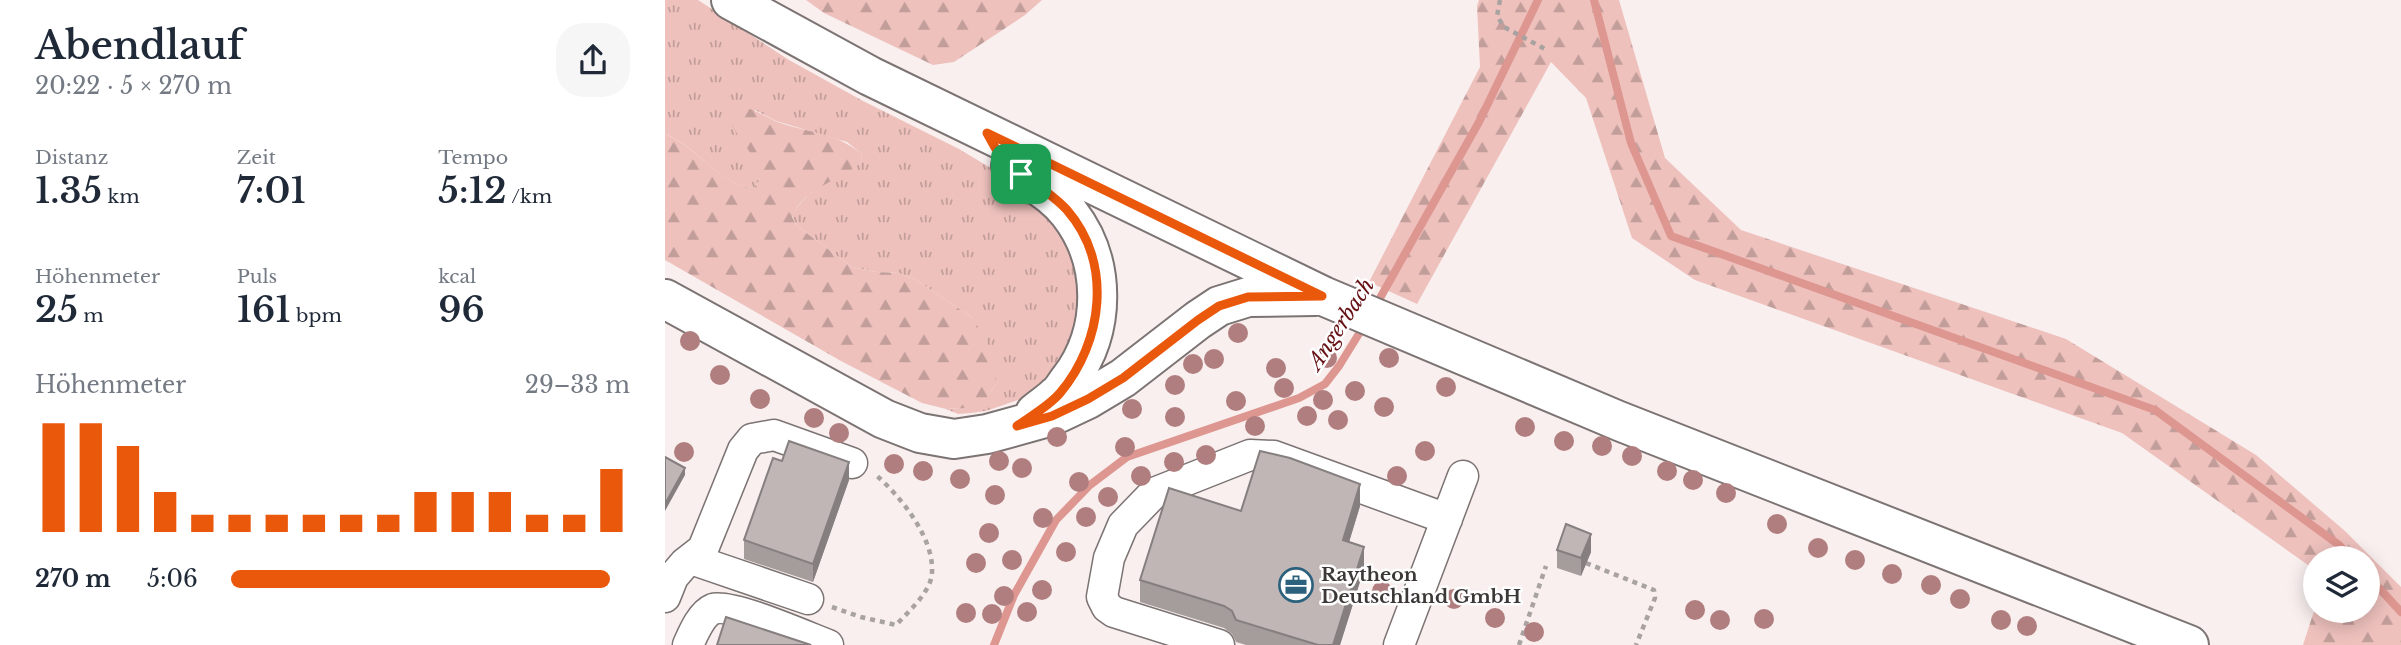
<!DOCTYPE html>
<html lang="de">
<head>
<meta charset="utf-8">
<style>
  body { margin:0; font-family:"Libre Baskerville",serif; background:#f6f6f7; color:#1f2937; height:100vh; display:flex; flex-direction:column; font-size:26px; white-space:nowrap }
  * { box-sizing:border-box; margin:0 }
  p { font-size:23px; color:#747a83 }
  .icon { flex:none; width:38px; height:38px; fill:none; stroke:currentColor; stroke-width:2; stroke-linecap:round; stroke-linejoin:round }
  .map { position:relative; flex:1; overflow:hidden }
  .drawer { display:flex; flex-direction:column; background:#fff; width:665px }
  .drawer>* { flex:none }
  .controls { position:absolute; left:1638px; top:546px; display:grid; gap:14px }
  .controls a { display:grid; place-items:center; width:77px; height:77px; border-radius:50%; background:#fff; box-shadow:0 4px 18px #0003; font-size:35px }
  .pin { position:absolute; display:grid; place-items:center; width:60px; height:60px; color:#fff; margin:-30px; border-radius:14px; box-shadow:0 4px 10px #0006 }
  .round { display:grid; place-items:center; flex:none; width:74px; height:74px; border-radius:28px; background:#f6f6f7 }
  .headline { display:flex; align-items:center; justify-content:space-between; height:119px; padding:0 35px }
  h1 { font-size:38px; font-weight:600; line-height:52px }
  .stats { display:grid; grid-template-columns:repeat(3,1fr); gap:10px; height:119px; padding:7px 35px }
  .stats div { display:grid; align-content:center }
  .stats b { font-size:35px; font-weight:600 }
  .stats small { font-size:19px; font-weight:400 }
  .stats p { font-size:19px }
  .chart { height:196px; padding:14px 35px }
  .chart p { display:flex; justify-content:space-between }
  .chart svg { width:100%; height:126px; margin-top:7px; stroke:#ea580c; stroke-width:6 }
  ul { padding:0 35px; list-style:none; font-size:23px }
  li { display:grid; grid-template-columns:112px 84px 1fr; align-items:center; height:52px }
  li i { height:18px; border-radius:9px; background:#ea580c }
  main { display:flex; flex:1; min-height:0 }
  .map>svg:first-child { display:block }
  .grass { fill:url(#grass-tufts) }
  .forest { fill:url(#forest-firs) }
  .lines { fill:none; stroke-linecap:round; stroke-linejoin:round }
  .stream { stroke:#de9690; stroke-width:8 }
  .minor-casing { stroke:#7c7373; stroke-width:33 }
  .major-casing { stroke:#7c7373; stroke-width:42 }
  .path { stroke:#a8a2a1; stroke-width:4.5; stroke-dasharray:5 5; stroke-linecap:butt }
  .minor { stroke:#fff; stroke-width:30 }
  .major { stroke:#fff; stroke-width:38 }
  .tree { fill:#b07e7e }
  .wall { fill:#a49d9c }
  .shaded-wall { fill:#867f7f }
  .building { fill:#bfb6b5; stroke:#867f7f; stroke-width:2 }
  .route-casing { stroke:#fff; stroke-width:14 }
  .route { stroke:#ea580c; stroke-width:9 }
  .labels { text-anchor:middle; stroke-width:5; stroke-linejoin:round; paint-order:stroke }
  .poi-label { font-size:19px; font-weight:bold; fill:#3b3837; stroke:#fefefe; text-anchor:start }
  .water-label { font-size:21px; font-style:italic; fill:#661215; stroke:#fefefe }
</style>
</head>
<body>
<main>
<section class="drawer">
<div class="headline"><div><h1>Abendlauf</h1><p>20:22 · 5 × 270 m</p></div><a class="round"><svg class="icon" aria-label="share" viewBox="0 0 24 24"><path d="M12 15V3M7 8l5-5 5 5M5 13v7h14v-7"/></svg></a></div>
<div class="stats">
<div><p>Distanz</p><b>1.35<small> km</small></b></div>
<div><p>Zeit</p><b>7:01</b></div>
<div><p>Tempo</p><b>5:12<small> /km</small></b></div>
</div>
<div class="stats">
<div><p>Höhenmeter</p><b>25<small> m</small></b></div>
<div><p>Puls</p><b>161<small> bpm</small></b></div>
<div><p>kcal</p><b>96</b></div>
</div>
<div class="chart"><p><span>Höhenmeter</span>29–33 m</p>
<svg viewBox="0 0 160 44" preserveAspectRatio="none"><path d="M5 44V6M15 44V6M25 44V14M35 44V30M45 44V38M55 44V38M65 44V38M75 44V38M85 44V38M95 44V38M105 44V30M115 44V30M125 44V30M135 44V38M145 44V38M155 44V22"/></svg>
</div>
<ul>
<li><b>270 m</b>5:06<i style="width:95%"></i></li>
</ul>
</section>
<div class="map">
<svg width="1736" height="645" viewBox="0 0 1736 645">
  <defs>
    <pattern id="grass-tufts" width="24" height="20" patternUnits="userSpaceOnUse" patternTransform="scale(1.75)"><rect width="24" height="20" fill="#eec1bd"/><path d="M3 7l-1-3M5 7V3M7 7l1-3M15 17l-1-3M17 17v-4M19 17l1-3" fill="none" stroke="#c29e9a"/></pattern>
    <pattern id="forest-firs" width="22" height="20" patternUnits="userSpaceOnUse" patternTransform="scale(1.75)"><rect width="22" height="20" fill="#eec1bd"/><path d="M5 1l3.5 6h-7zM16 11l3.5 6h-7z" fill="#c29e9a"/></pattern>
  </defs>
  <rect width="100%" height="100%" fill="#f8efee"/>
  <path class="grass" d="M0,0H33L124,60L198,101L294,149L371,195L419,272L414,335L379,385L356,399L321,411L306,413L293,414L281,409C310,407 314,409 331,384L308,318L251,280L234,273L212,272L187,267L132,226L127,216C135,199 155,185 172,176C181,171 188,169 196,162L197,154L182,142L111,121L90,110L86,153L97,168L94,181L88,188C53,185 33,146 0,134Z"/>
  <path class="forest" d="M141,0H377L360,15L289,62L268,65L159,13Z
    M814,0H954L1000,158L1076,230L1401,339L1591,455L1680,531L1736,587V645H1638L1650,608V611H1703V558H1650V570L1457,433L1030,280L967,238L921,98L886,62L752,304L704,282L815,67L812,6Z
    M75,106C88,109 98,115 110,121C141,133 169,131 197,154L196,162C175,182 139,186 127,217L132,226L187,267L212,272L234,273L251,280L308,318L327,353L331,370V384L317,404L301,408L281,409L257,403L176,361L0,260V134C32,146 54,185 88,188L94,181L96,168L72,134L64,120L68,112Z"/>
  <g class="lines">
    <path class="stream" d="M929,0L966,143L1006,236L1490,410L1674,545L1687,558
      M710,307L814,122L873,0
      M1703,576L1736,612
      M329,645L349,595L391,520L425,485L462,457L634,398L660,384L674,366L700,324"/>
    <g class="minor-casing">
      <path id="minor" d="M26,559L143,599
        M0,597L8,577L20,563L38,549L78,450L87,439L109,435L187,463
        M23,645C28,634 36,614 48,609C65,603 142,637 163,645
        M554,645L449,612L442,607L437,597L444,558L458,525L489,493L585,455L609,456L782,519
        M734,645L798,476"/>
    </g>
    <g class="major-casing">
      <path id="major" d="M66,0L205,76L658,296L954,421L1524,645
        M346,166C365,182 388,192 404,213C442,262 441,331 405,379C400,385 397,392 391,396C385,402 377,407 370,413
        M0,299L219,419L255,433L289,439L322,434L387,416L423,399L458,378L533,320L554,306L583,297L650,296"/>
    </g>
    <path class="path" d="M835,0L832,16L839,27L880,49
      M921,563L989,590L990,598L971,645
      M167,607L196,617L231,625C243,612 267,591 267,572C269,538 236,497 212,476
      M854,645L881,566"/>
    <use href="#minor" class="minor"/>
    <use href="#major" class="major"/>
  </g>
  <g class="tree">
    <circle cx="573" cy="333" r="10"/>
    <circle cx="25" cy="341" r="10"/>
    <circle cx="662" cy="358" r="10"/>
    <circle cx="724" cy="358" r="10"/>
    <circle cx="549" cy="359" r="10"/>
    <circle cx="528" cy="364" r="10"/>
    <circle cx="611" cy="368" r="10"/>
    <circle cx="55" cy="375" r="10"/>
    <circle cx="510" cy="385" r="10"/>
    <circle cx="781" cy="387" r="10"/>
    <circle cx="619" cy="388" r="10"/>
    <circle cx="690" cy="391" r="10"/>
    <circle cx="95" cy="399" r="10"/>
    <circle cx="658" cy="400" r="10"/>
    <circle cx="571" cy="401" r="10"/>
    <circle cx="719" cy="407" r="10"/>
    <circle cx="467" cy="409" r="10"/>
    <circle cx="642" cy="416" r="10"/>
    <circle cx="510" cy="417" r="10"/>
    <circle cx="149" cy="418" r="10"/>
    <circle cx="673" cy="420" r="10"/>
    <circle cx="590" cy="426" r="10"/>
    <circle cx="860" cy="427" r="10"/>
    <circle cx="174" cy="433" r="10"/>
    <circle cx="392" cy="437" r="10"/>
    <circle cx="899" cy="441" r="10"/>
    <circle cx="937" cy="446" r="10"/>
    <circle cx="460" cy="447" r="10"/>
    <circle cx="760" cy="451" r="10"/>
    <circle cx="19" cy="452" r="10"/>
    <circle cx="541" cy="455" r="10"/>
    <circle cx="967" cy="456" r="10"/>
    <circle cx="334" cy="461" r="10"/>
    <circle cx="509" cy="462" r="10"/>
    <circle cx="229" cy="464" r="10"/>
    <circle cx="357" cy="468" r="10"/>
    <circle cx="258" cy="471" r="10"/>
    <circle cx="1002" cy="471" r="10"/>
    <circle cx="476" cy="476" r="10"/>
    <circle cx="732" cy="476" r="10"/>
    <circle cx="295" cy="479" r="10"/>
    <circle cx="1028" cy="480" r="10"/>
    <circle cx="414" cy="482" r="10"/>
    <circle cx="1061" cy="493" r="10"/>
    <circle cx="330" cy="495" r="10"/>
    <circle cx="443" cy="497" r="10"/>
    <circle cx="421" cy="517" r="10"/>
    <circle cx="378" cy="518" r="10"/>
    <circle cx="1112" cy="524" r="10"/>
    <circle cx="324" cy="533" r="10"/>
    <circle cx="1153" cy="548" r="10"/>
    <circle cx="401" cy="552" r="10"/>
    <circle cx="347" cy="560" r="10"/>
    <circle cx="1190" cy="560" r="10"/>
    <circle cx="311" cy="563" r="10"/>
    <circle cx="1227" cy="574" r="10"/>
    <circle cx="1266" cy="585" r="10"/>
    <circle cx="377" cy="590" r="10"/>
    <circle cx="717" cy="591" r="10"/>
    <circle cx="339" cy="596" r="10"/>
    <circle cx="789" cy="599" r="10"/>
    <circle cx="1295" cy="599" r="10"/>
    <circle cx="1030" cy="610" r="10"/>
    <circle cx="362" cy="612" r="10"/>
    <circle cx="301" cy="613" r="10"/>
    <circle cx="327" cy="614" r="10"/>
    <circle cx="830" cy="618" r="10"/>
    <circle cx="1099" cy="619" r="10"/>
    <circle cx="1055" cy="620" r="10"/>
    <circle cx="1336" cy="620" r="10"/>
    <circle cx="1362" cy="626" r="10"/>
    <circle cx="869" cy="632" r="10"/>
  </g>
  <path class="wall" d="M184,480L148,582L79,559V540Z
    M695,506L684,542L699,569L675,645H581L571,642L567,634L559,628L475,602V580Z
    M892,550L926,552L916,576L892,568Z"/>
  <path class="shaded-wall" d="M184,462V480L148,582V564Z
    M20,468V475L0,511V504Z
    M695,484V506L678,562V540Z
    M926,534V552L916,576V558Z
    M699,547V569L675,645H668Z"/>
  <path class="building" d="M124,441L184,462L148,564L79,540L108,458L117,461Z
    M595,451L625,458L695,484L678,540L699,547L668,645H653L571,620L567,611L559,606L475,580L504,488L576,511Z
    M0,457L20,468L0,504Z
    M901,524L926,534L916,558L892,550Z
    M61,617L146,645H52Z"/>
  <g class="lines">
    <g class="route-casing">
      <path id="route" d="M322,133L657,296L583,297L554,306L533,320L458,378L423,399L387,416L352,426C366,416 384,406 395,393C438,342 448,263 402,210C384,190 359,179 339,160C332,153 327,142 322,133Z"/>
    </g>
    <use href="#route" class="route"/>
  </g>
  <defs>
    <g id="office-ring" transform="scale(1.75)"><circle r="9.5" fill="#fefefe" stroke="#2c617d" stroke-width="1.5"/><path d="M-6-3h4V-5.5h4V-3h4V5H-6ZM-1-4.5V-3h2v-1.5ZM-6 0V1H6V0Z" fill="#2c617d"/></g>
  </defs>
  <g fill-rule="evenodd">
    <use href="#office-ring" x="631" y="585"/>
  </g>
  <g class="labels">
    <g class="poi-label">
      <text x="656" y="581">Raytheon<tspan x="656" dy="22">Deutschland GmbH</tspan></text>
    </g>
    <g class="water-label">
      <text transform="translate(676 324) rotate(-57)" y="7">Angerbach</text>
    </g>
  </g>
</svg>
<div class="controls">
<a><svg class="icon" aria-label="layers" viewBox="0 0 24 24"><path d="M12 4l9 5-9 5-9-5zM3 14l9 5 9-5"/></svg></a>
</div>
<div class="pin" style="left:356px;top:174px;background:#1e9e55"><svg class="icon" aria-label="arrive" viewBox="0 0 24 24"><path d="M6 21V4h12l-3 4 3 4H6"/></svg></div>
</div>
</main>
</body>
</html>
